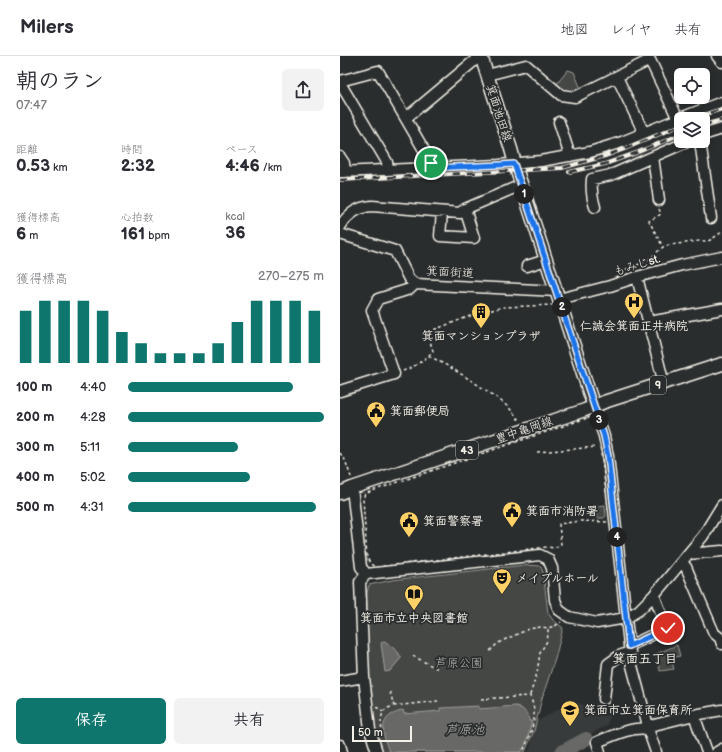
<!DOCTYPE html>
<html lang="ja">
<head>
<meta charset="utf-8">
<style>
  body { margin:0; font-family:"Balsamiq Sans","Klee One",sans-serif; background:#f2f2f3; color:#2b2b33; height:100vh; display:flex; flex-direction:column; font-size:15px; white-space:nowrap }
  * { box-sizing:border-box; margin:0 }
  p { font-size:13px; color:#7c7c81 }
  .icon { flex:none; width:22px; height:22px; fill:none; stroke:currentColor; stroke-width:2; stroke-linecap:round; stroke-linejoin:round }
  .map { position:relative; flex:1; overflow:hidden }
  .panel { display:flex; flex-direction:column; background:#fff; width:340px }
  .panel>* { flex:none }
  .fabs { position:absolute; left:334px; top:12px; display:grid; gap:8px }
  .fabs a { display:grid; place-items:center; width:36px; height:36px; border-radius:6px; background:#fff; box-shadow:0 2px 6px #0003; font-size:20px }
  .scale { position:absolute; left:12px; bottom:10px; width:60px; box-sizing:border-box; padding-left:4px; border:2px solid #f4f1e8; border-top:0; font-size:11px; line-height:14px; white-space:nowrap; color:#f4f1e8; -webkit-text-stroke:3px #2a2d2e; paint-order:stroke }
  .pin { position:absolute; display:grid; place-items:center; width:34px; height:34px; color:#fff; margin:-17px; border:2px solid #fff; border-radius:50%; box-shadow:0 1px 4px #0007 }
  .km { position:absolute; width:20px; height:20px; margin:-10px; border-radius:50%; background:#222; color:#fff; font-size:11px; line-height:20px; text-align:center }
  .round { display:grid; place-items:center; flex:none; width:42px; height:42px; border-radius:6px; background:#f2f2f3 }
  .overview { display:flex; align-items:center; justify-content:space-between; height:68px; padding:0 16px }
  h1 { font-size:22px; font-weight:800; line-height:30px }
  .metrics { display:grid; grid-template-columns:repeat(3,1fr); gap:6px; height:68px; padding:4px 16px }
  .metrics div { display:grid; align-content:center }
  .metrics b { font-size:17px; font-weight:800 }
  .metrics small { font-size:11px; font-weight:400 }
  .metrics p { font-size:11px }
  .chart { height:112px; padding:8px 16px }
  .chart p { display:flex; justify-content:space-between }
  .chart svg { width:100%; height:72px; margin-top:4px; stroke:#0f766e; stroke-width:6 }
  .cta { display:flex; gap:8px; margin-top:auto; padding:8px 16px }
  .cta a { flex:1; height:46px; border-radius:6px; background:#0f766e; color:#fff; font-size:16px; font-weight:800; line-height:46px; text-align:center }
  .cta a+a { background:#f2f2f3; color:#2b2b33 }
  ul { padding:0 16px; list-style:none; font-size:13px }
  li { display:grid; grid-template-columns:64px 48px 1fr; align-items:center; height:30px }
  li i { height:10px; border-radius:5px; background:#0f766e }
  header { display:flex; align-items:center; gap:24px; box-sizing:border-box; height:56px; padding:0 20px; background:#fff; border-bottom:1px solid #e1e1e2 }
  header strong { font-size:19px }
  nav { display:flex; gap:22px; margin-inline-start:auto; font-size:14px }
  main { display:flex; flex:1; min-height:0 }
  .map>svg:first-child { display:block }
  .built { fill:#373a3a }
  .green { fill:#444645; stroke:#9c9c96 }
  .water { fill:#676866; stroke:#9f9f9a }
  .lines { fill:none; stroke-linecap:round; stroke-linejoin:round }
  .river { stroke:#676866; stroke-width:14 }
  .minor-casing { stroke:#f4f1e8; stroke-width:13 }
  .major-casing { stroke:#f4f1e8; stroke-width:15 }
  .path { stroke:#f4f1e8; stroke-width:1.5; stroke-dasharray:3 3; stroke-linecap:butt }
  .minor { stroke:#2a2d2e; stroke-width:10 }
  .major { stroke:#2a2d2e; stroke-width:12 }
  .rail-casing { stroke:#f4f1e8; stroke-width:4 }
  .rail { stroke:#2a2d2e; stroke-width:2.5; stroke-dasharray:8; stroke-linecap:butt }
  .route-casing { stroke:#fff; stroke-width:8 }
  .route { stroke:#1a73e8; stroke-width:5 }
  .labels { text-anchor:middle; stroke-width:3.5; stroke-linejoin:round; paint-order:stroke }
  .shield { fill:#2a2d2e; stroke:#b7b6b0; stroke-width:1 }
  .shield-label { font-size:11px; font-weight:bold; fill:#f4f1e8 }
  .street-label { font-size:12px; fill:#f4f1e8; stroke:#2a2d2e }
  .poi-label { font-size:12px; font-weight:bold; fill:#f4f1e8; stroke:#2a2d2e; text-anchor:start }
  .park-label { font-size:12px; fill:#b6b5af; stroke:#2a2d2e }
  .neighbourhood-label { font-size:13px; font-weight:bold; fill:#f4f1e8; stroke:#2a2d2e }
  .water-label { font-size:13px; font-style:italic; fill:#b5b3ae; stroke:#2a2d2e }
</style>
</head>
<body>
<header>
<strong>Milers</strong>
<nav><a>地図</a><a>レイヤ</a><a>共有</a></nav>
</header>
<main>
<section class="panel">
<div class="overview"><div><h1>朝のラン</h1><p>07:47</p></div><a class="round"><svg class="icon" aria-label="share" viewBox="0 0 24 24"><path d="M12 15V3M7 8l5-5 5 5M5 13v7h14v-7"/></svg></a></div>
<div class="metrics">
<div><p>距離</p><b>0.53<small> km</small></b></div>
<div><p>時間</p><b>2:32</b></div>
<div><p>ペース</p><b>4:46<small> /km</small></b></div>
</div>
<div class="metrics">
<div><p>獲得標高</p><b>6<small> m</small></b></div>
<div><p>心拍数</p><b>161<small> bpm</small></b></div>
<div><p>kcal</p><b>36</b></div>
</div>
<div class="chart"><p><span>獲得標高</span>270–275 m</p>
<svg viewBox="0 0 160 44" preserveAspectRatio="none"><path d="M5 44V12M15 44V6M25 44V6M35 44V6M45 44V12M55 44V25M65 44V32M75 44V38M85 44V38M95 44V38M105 44V32M115 44V19M125 44V6M135 44V6M145 44V6M155 44V12"/></svg>
</div>
<ul>
<li><b>100 m</b>4:40<i style="width:84%"></i></li>
<li><b>200 m</b>4:28<i style="width:100%"></i></li>
<li><b>300 m</b>5:11<i style="width:56%"></i></li>
<li><b>400 m</b>5:02<i style="width:62%"></i></li>
<li><b>500 m</b>4:31<i style="width:96%"></i></li>
</ul>
<div class="cta"><a>保存</a><a>共有</a></div>
</section>
<div class="map">
<svg width="382" height="696" viewBox="0 0 382 696">
  <rect width="100%" height="100%" fill="#2a2d2e"/>
  <filter id="ink" filterUnits="userSpaceOnUse"><feTurbulence type="fractalNoise" baseFrequency=".025" numOctaves="2"/><feDisplacementMap in="SourceGraphic" scale="8" xChannelSelector="R" yChannelSelector="G"/><feConvolveMatrix kernelMatrix="1 2 1 2 8 2 1 2 1" color-interpolation-filters="sRGB"/></filter>
  <g filter="url(#ink)">
    <path class="built" d="M237,647L247,650L257,657L264,660L270,659L267,669L220,696H187L190,692L196,666L217,654L227,649Z"/>
    <path class="green" d="M228,14L234,16L241,33L234,37H224L215,30Z
      M265,449L266,460L264,462H257L256,450Z
      M185,509L201,510L203,516L208,557L213,564L223,572L215,603L202,642L194,675L185,696H42L31,662L27,586V537L29,529L52,524Z
      M337,589L340,600L331,602L334,613L320,615L316,598Z"/>
    <path class="water" d="M45,585L59,597V599L62,601L50,615L45,616L41,587Z
      M139,650V653L176,650C183,652 189,658 189,665H192L186,688L181,696H49C45,685 38,667 51,659C54,657 59,656 63,654L64,658L100,655V652Z"/>
    <g class="lines">
      <path class="river" d="M222,696L246,683"/>
      <g class="minor-casing">
        <path id="minor" d="M377,0L382,6
          M147,19L186,9L221,39L235,41L310,4L338,63
          M277,21L304,77
          M0,25L38,15L91,106L92,111
          M0,27L47,106L48,114
          M66,62L140,0
          M219,66L230,100
          M363,79L382,73
          M360,85L371,162
          M0,101L4,107L5,116
          M313,101L319,144
          M0,116L159,109L201,105L250,96L282,86L338,63L382,46
          M255,151C252,142 251,133 252,123L271,119L349,85
          M102,156L100,180L134,182L125,153
          M0,171C7,159 18,151 32,150L120,157L125,153L181,129
          M0,178L55,195L69,223L75,228L217,235
          M187,210L206,204
          M297,221L324,328
          M219,243L270,230L297,221L342,209L382,201
          M309,266L382,253
          M0,335L54,318L32,254L38,243L70,233L75,228
          M12,432L21,511L26,518L200,499L208,503L212,512L215,544L219,554L229,561L257,567L286,562L268,400L264,380L254,351
          M348,498L382,495
          M342,506L346,511L374,577L380,582L382,588
          M26,518L20,526L24,621L30,674L37,696
          M289,590L327,572L314,539
          M0,625L24,621
          M264,643L268,608L279,600L290,596
          M354,659L367,696
          M307,666L291,606L286,562L299,554L314,539L363,480L382,449
          M310,670L354,659L382,654
          M0,689L2,696
          M260,696L257,686C272,680 292,670 308,673L316,696
          M377,696L382,693"/>
      </g>
      <g class="major-casing">
        <path id="major" d="M141,0L171,93L177,115L254,351
          M0,437L12,432L245,354L264,346L382,308"/>
      </g>
      <path class="path" d="M319,153L321,158L309,165L323,191
        M282,217L283,214L291,212L308,204L323,191L329,189L345,187L359,185H368L372,183L382,176
        M89,300C109,310 128,322 147,335C160,344 172,352 180,366
        M63,315C74,311 85,304 93,295C91,288 87,279 93,274L136,258L164,251L212,249
        M247,362H252L259,382L270,466L240,465L219,468L221,488L214,492L207,491L37,511C31,510 29,506 27,501L23,443L25,438L32,435Z
        M197,396L256,391
        M0,397L5,404L11,421
        M150,595L157,588L164,584L189,573L201,571L208,572L215,570L221,566
        M73,600L98,613
        M50,636L54,650
        M190,639L197,617L200,597L207,585L208,578V572
        M141,643L190,640C192,645 194,651 194,656C195,669 188,684 183,696
        M36,651L43,655
        M42,679L41,665L43,655L48,652L54,650L98,645"/>
      <use href="#minor" class="minor"/>
      <use href="#major" class="major"/>
      <g class="rail-casing">
        <path id="rail" d="M355,63L369,57L382,53
          M363,69L382,64
          M229,116L265,108L296,97L341,78
          M0,124L222,112L265,100L287,92L341,69"/>
      </g>
      <use href="#rail" class="rail"/>
    </g>
  </g>
  <g class="lines" filter="url(#ink)">
    <g class="route-casing">
      <path id="route" d="M91,107L92,112L159,109L174,108L264,380L268,400L289,590L328,572"/>
    </g>
    <use href="#route" class="route"/>
  </g>
  <defs>
    <g id="hospital-pin" transform="scale(1)"><path d="M0 17L-7.5 6A9.5 9.5 0 1 1 7.5 6Z" fill="#ffd166" stroke="#2a2d2e"/><path d="M-5-5h3v3.5h4V-5h3V5h-3V1.5h-4V5h-3Z" fill="#111"/></g>
    <g id="building-pin" transform="scale(1)"><path d="M0 17L-7.5 6A9.5 9.5 0 1 1 7.5 6Z" fill="#ffd166" stroke="#2a2d2e"/><path d="M-4-6H4V6H1V3H-1V6H-4ZM-2.5-4.3h1.7v1.8h-1.7ZM.8-4.3h1.7v1.8H.8ZM-2.5-1h1.7V.8h-1.7ZM.8-1h1.7V.8H.8Z" fill="#111"/></g>
    <g id="civic-pin" transform="scale(1)"><path d="M0 17L-7.5 6A9.5 9.5 0 1 1 7.5 6Z" fill="#ffd166" stroke="#2a2d2e"/><path d="M-.6-6.5H3V-4.5H.6V-3L4-1V1h2V6H-6V1h2V-1L-.6-3ZM-1.2 2.5V6h2.4V2.5Z" fill="#111"/></g>
    <g id="theatre-pin" transform="scale(1)"><path d="M0 17L-7.5 6A9.5 9.5 0 1 1 7.5 6Z" fill="#ffd166" stroke="#2a2d2e"/><path d="M-5-5.5Q0-4 5-5.5V0Q5 5 0 6Q-5 5-5 0ZM-3.3-2.5H-1v1.5H-3.3ZM1-2.5H3.3v1.5H1ZM-2.8 1Q0 5.5 2.8 1Z" fill="#111"/></g>
    <g id="library-pin" transform="scale(1)"><path d="M0 17L-7.5 6A9.5 9.5 0 1 1 7.5 6Z" fill="#ffd166" stroke="#2a2d2e"/><path d="M-6-4Q-3-5.5-.7-3.5V5Q-3 3-6 4ZM6-4Q3-5.5 .7-3.5V5Q3 3 6 4Z" fill="#111"/></g>
    <g id="school-pin" transform="scale(1)"><path d="M0 17L-7.5 6A9.5 9.5 0 1 1 7.5 6Z" fill="#ffd166" stroke="#2a2d2e"/><path d="M0-5L7-2L0 1L-7-2ZM-4 1L0 2.5L4 1V4Q0 6-4 4Z" fill="#111"/></g>
  </defs>
  <g fill-rule="evenodd">
    <use href="#hospital-pin" x="294" y="246"/>
    <use href="#building-pin" x="141" y="256"/>
    <use href="#civic-pin" x="36" y="355"/>
    <use href="#civic-pin" x="172" y="455"/>
    <use href="#civic-pin" x="69" y="465"/>
    <use href="#theatre-pin" x="162" y="522"/>
    <use href="#library-pin" x="74" y="538"/>
    <use href="#school-pin" x="230" y="654"/>
  </g>
  <g class="labels">
    <g class="shield">
      <rect x="310" y="320" width="16" height="18" rx="3"/>
      <rect x="116" y="385" width="22" height="18" rx="3"/>
    </g>
    <g class="shield-label">
      <text x="318" y="333">9</text>
      <text x="127" y="398">43</text>
    </g>
    <g class="street-label">
      <text transform="translate(159 57) rotate(72)" y="4">箕面池田線</text>
      <text transform="translate(297 209) rotate(-17)" y="4">もみじst.</text>
      <text transform="translate(110 216) rotate(3)" y="4">箕面街道</text>
      <text transform="translate(184 374) rotate(-19)" y="4">豊中亀岡線</text>
    </g>
    <g class="poi-label">
      <text x="294" y="274" text-anchor="middle">仁誠会箕面正井病院</text>
      <text x="141" y="284" text-anchor="middle">箕面マンションプラザ</text>
      <text x="50" y="359">箕面郵便局</text>
      <text x="186" y="459">箕面市消防署</text>
      <text x="83" y="469">箕面警察署</text>
      <text x="176" y="526">メイプルホール</text>
      <text x="74" y="566" text-anchor="middle">箕面市立中央図書館</text>
      <text x="244" y="658">箕面市立箕面保育所</text>
    </g>
    <g class="park-label">
      <text x="119" y="611">芦原公園</text>
    </g>
    <g class="neighbourhood-label">
      <text x="305" y="607">箕面五丁目</text>
    </g>
    <g class="water-label">
      <text x="125" y="678">芦原池</text>
    </g>
  </g>
</svg>
<div class="fabs">
<a><svg class="icon" aria-label="locate" viewBox="0 0 24 24"><circle cx="12" cy="12" r="6"/><path d="M12 2v4M12 18v4M2 12h4M18 12h4"/></svg></a>
<a><svg class="icon" aria-label="layers" viewBox="0 0 24 24"><path d="M12 4l9 5-9 5-9-5zM3 14l9 5 9-5"/></svg></a>
</div>
<div class="scale">50 m</div>
<div class="pin" style="left:91px;top:107px;background:#1e9e55"><svg class="icon" aria-label="arrive" viewBox="0 0 24 24"><path d="M6 21V4h12l-3 4 3 4H6"/></svg></div>
<div class="pin" style="left:328px;top:572px;background:#d93025"><svg class="icon" aria-label="check" viewBox="0 0 24 24"><path d="M5 12l5 5 9-10"/></svg></div>
<b class="km" style="left:184px;top:138px">1</b>
<b class="km" style="left:222px;top:251px">2</b>
<b class="km" style="left:259px;top:364px">3</b>
<b class="km" style="left:277px;top:481px">4</b>
</div>
</main>
</body>
</html>
